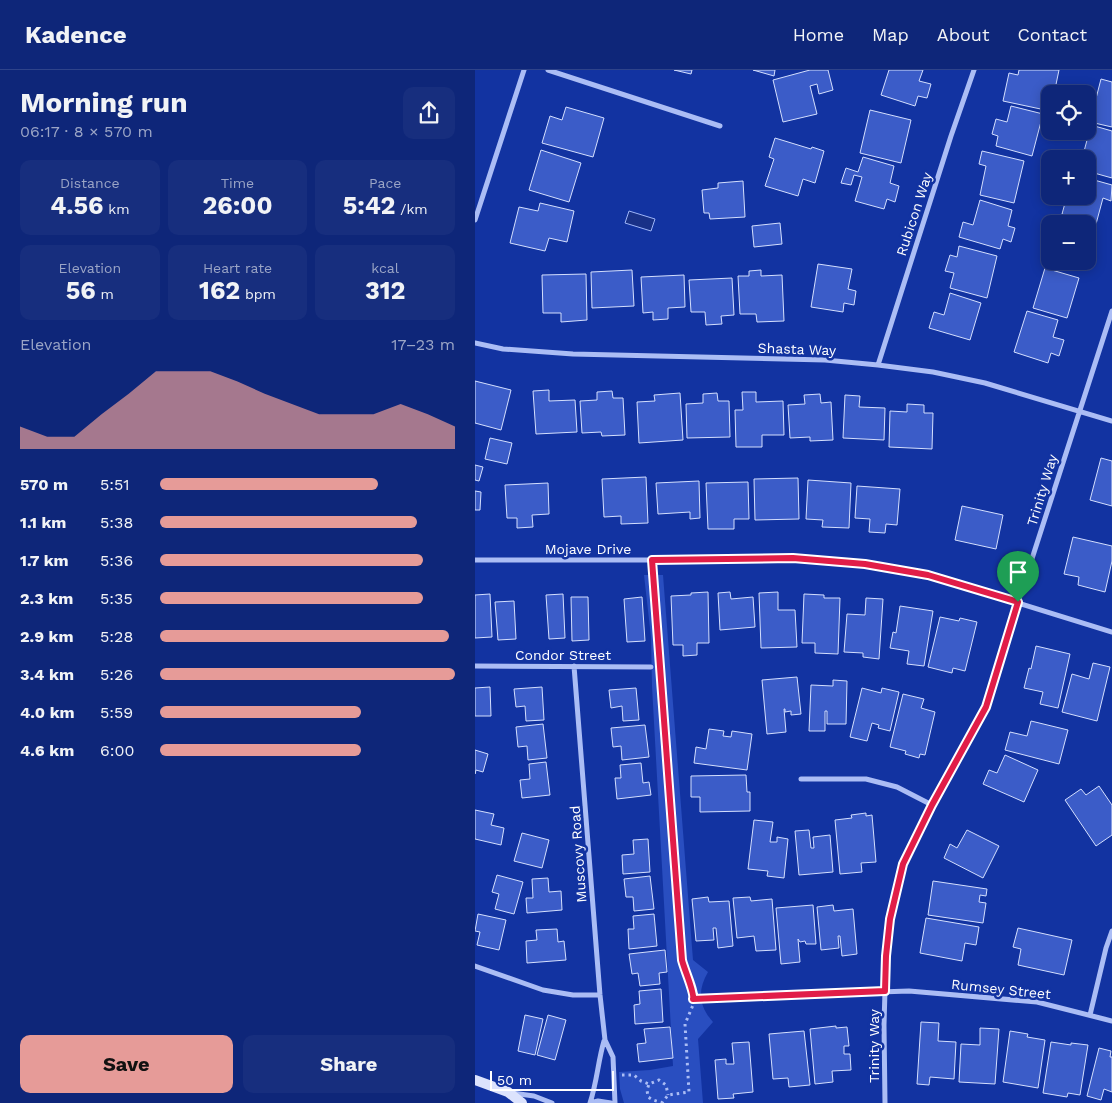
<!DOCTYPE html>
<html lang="en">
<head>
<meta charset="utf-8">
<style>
  body { margin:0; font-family:"Work Sans",sans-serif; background:#172e7e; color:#f1f3f6; height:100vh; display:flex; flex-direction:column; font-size:19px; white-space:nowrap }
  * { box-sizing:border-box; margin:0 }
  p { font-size:16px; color:#9ba5c6 }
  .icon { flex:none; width:28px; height:28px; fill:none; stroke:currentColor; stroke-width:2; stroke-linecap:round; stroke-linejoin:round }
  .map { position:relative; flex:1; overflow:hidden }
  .panel { display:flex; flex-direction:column; background:#0e2679; width:475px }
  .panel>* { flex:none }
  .fabs { position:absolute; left:566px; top:15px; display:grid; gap:10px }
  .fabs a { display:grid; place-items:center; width:55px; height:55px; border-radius:10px; background:#0e2679; box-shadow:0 2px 12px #0003,0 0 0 1px #2e438a; font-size:25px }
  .scale { position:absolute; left:15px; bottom:12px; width:124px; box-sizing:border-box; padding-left:5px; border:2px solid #fff; border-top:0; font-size:14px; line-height:18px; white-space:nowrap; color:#fff; -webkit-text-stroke:4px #1233a1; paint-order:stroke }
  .pin { position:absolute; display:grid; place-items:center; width:42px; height:42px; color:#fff; margin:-51px -21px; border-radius:50% 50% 50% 0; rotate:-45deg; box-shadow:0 0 5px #0007 }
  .pin .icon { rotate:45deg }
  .round { display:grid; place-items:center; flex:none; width:52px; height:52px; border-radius:10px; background:#172e7e }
  .summary { display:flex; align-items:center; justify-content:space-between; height:85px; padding:0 20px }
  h1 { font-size:28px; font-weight:700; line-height:38px }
  .metrics { display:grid; grid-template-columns:repeat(3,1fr); gap:8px; height:85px; padding:5px 20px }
  .metrics div { display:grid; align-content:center; border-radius:10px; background:#172e7e; text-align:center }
  .metrics b { font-size:25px; font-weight:700 }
  .metrics small { font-size:14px; font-weight:400 }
  .metrics p { font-size:14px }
  .chart { height:140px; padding:10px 20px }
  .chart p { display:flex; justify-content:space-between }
  .chart svg { width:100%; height:90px; margin-top:5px; fill:#e69b98; opacity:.7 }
  .cta { display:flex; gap:10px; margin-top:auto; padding:10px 20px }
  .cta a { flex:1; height:58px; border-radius:10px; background:#e69b98; color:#111; font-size:20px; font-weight:700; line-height:58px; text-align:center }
  .cta a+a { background:#172e7e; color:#f1f3f6 }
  ul { padding:0 20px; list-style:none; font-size:16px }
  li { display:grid; grid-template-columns:80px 60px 1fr; align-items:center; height:38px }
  li i { height:12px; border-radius:6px; background:#e69b98 }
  header { display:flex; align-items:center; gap:30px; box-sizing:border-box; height:70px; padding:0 25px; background:#0e2679; border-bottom:1px solid #2e438a }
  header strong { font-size:24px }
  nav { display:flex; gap:28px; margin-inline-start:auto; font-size:18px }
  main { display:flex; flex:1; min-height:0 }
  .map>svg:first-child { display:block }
  .park { fill:#294ec0 }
  .water { fill:#193187; stroke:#9eb5f8 }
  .building { fill:#3b5cc8; stroke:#d4dffe }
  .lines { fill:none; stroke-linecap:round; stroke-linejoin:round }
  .path { stroke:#abbdf5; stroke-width:3; stroke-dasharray:2.5 4; stroke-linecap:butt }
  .street { stroke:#abbdf5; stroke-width:5 }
  .secondary { stroke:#dce3fd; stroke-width:10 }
  .route-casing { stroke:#fff; stroke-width:10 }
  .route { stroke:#e11d48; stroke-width:6 }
  .labels { text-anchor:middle; stroke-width:5; stroke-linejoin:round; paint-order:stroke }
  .street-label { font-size:14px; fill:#fff; stroke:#1233a1 }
</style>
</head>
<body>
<header>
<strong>Kadence</strong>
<nav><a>Home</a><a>Map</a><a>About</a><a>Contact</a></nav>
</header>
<main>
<section class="panel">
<div class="summary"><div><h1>Morning run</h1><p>06:17 · 8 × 570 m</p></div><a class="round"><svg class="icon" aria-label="share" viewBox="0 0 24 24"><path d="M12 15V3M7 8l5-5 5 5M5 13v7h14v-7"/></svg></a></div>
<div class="metrics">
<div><p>Distance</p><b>4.56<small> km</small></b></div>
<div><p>Time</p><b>26:00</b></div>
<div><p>Pace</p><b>5:42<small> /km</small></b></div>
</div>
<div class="metrics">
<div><p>Elevation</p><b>56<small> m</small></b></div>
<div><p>Heart rate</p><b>162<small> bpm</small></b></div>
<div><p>kcal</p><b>312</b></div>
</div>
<div class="chart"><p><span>Elevation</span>17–23 m</p>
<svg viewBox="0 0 160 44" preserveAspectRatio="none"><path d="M0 44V33L10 38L20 38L30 27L40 17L50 6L60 6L70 6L80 11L90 17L100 22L110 27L120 27L130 27L140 22L150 27L160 33V44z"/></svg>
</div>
<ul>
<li><b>570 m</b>5:51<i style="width:74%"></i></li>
<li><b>1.1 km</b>5:38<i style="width:87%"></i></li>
<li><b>1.7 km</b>5:36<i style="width:89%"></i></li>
<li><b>2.3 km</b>5:35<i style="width:89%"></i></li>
<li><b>2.9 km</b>5:28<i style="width:98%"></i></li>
<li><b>3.4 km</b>5:26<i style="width:100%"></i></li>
<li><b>4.0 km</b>5:59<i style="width:68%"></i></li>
<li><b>4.6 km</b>6:00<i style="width:68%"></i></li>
</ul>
<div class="cta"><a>Save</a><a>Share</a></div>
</section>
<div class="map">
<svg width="637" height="1033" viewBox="0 0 637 1033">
  <rect width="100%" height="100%" fill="#1233a1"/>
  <path class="park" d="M169,505H188L218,890L233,902C222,921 224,936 238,952L223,969L228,1033H149L145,1019L144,1002L175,1000L198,996L177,616L176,567Z"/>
  <path class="water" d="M154,141L180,149L176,161L150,153Z"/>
  <path class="building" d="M199,0H217L216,4Z
    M278,0H300L299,6Z
    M335,0H353L358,20L344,24L342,14L335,16L342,44L308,52L298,10Z
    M414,0H448L444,11L456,14L452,28L443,26L440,36L406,25Z
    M544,0H584L579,24H575V41L528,31L534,3L543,5Z
    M626,9L637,12V57L615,52Z
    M536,36L568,44L557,86L521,76L523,66L517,64L521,49L532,52Z
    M91,37L129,48L118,87L67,73L75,46L87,50Z
    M395,40L436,50L426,93L385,83Z
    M616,55L637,61V108L612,101V89H607Z
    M300,68L336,79L337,77L349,81L340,113L328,109L323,126L290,116L299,89L294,87Z
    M66,80L106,93L94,132L54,120Z
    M507,81L549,91L539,133L505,125L511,96L504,94Z
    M388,87L419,96L415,113L424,116L420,132L412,129L409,139L380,131L387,107L379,105L376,115L366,113L371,98L383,102Z
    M612,108L637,115L636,131L628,128L621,154L587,144L592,126H612Z
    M268,111L270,147L235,149L234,143H229L227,120L243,118V113Z
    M505,130L537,140L533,156L540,158L536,172L528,169L525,179L484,167L488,152L498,155Z
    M65,133L99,141L92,172L74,168L70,181L35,173L44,137L63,141Z
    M582,148L603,154H581Z
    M305,153L307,174L279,177L277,156Z
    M612,175L620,177L617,193L610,191H612Z
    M484,176L522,186L512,228L475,218L479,203L470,201L475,185L482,187Z
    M576,191H608L606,199Z
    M343,194L377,199L373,219L381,221L379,235L369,233L368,242L336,237Z
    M570,198L604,208L592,248L558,238Z
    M157,200L159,236L117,238L116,202Z
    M286,200V206L307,205L309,251L282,252L281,244H265L263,206H274V201Z
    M111,204L112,250L86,252V243H68L67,205Z
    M209,205L210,237L193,238V249L178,250V242L168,243L166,207Z
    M257,208L259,245L246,246L247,254L231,255L230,242H216L214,210Z
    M475,223L506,233L495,270L454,258L459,242L469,245Z
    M552,241L583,250L578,267L589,270L584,286L576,283L573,293L539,282Z
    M0,311L36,320L26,360L0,353Z
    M74,320V331L100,330L102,362L61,364L58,321Z
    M137,321L138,328H148L150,365L127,366L126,362L107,363L105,331L122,330V322Z
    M267,322H281V332L308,331L309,365H287V377H261L260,340H268Z
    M205,323L208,370L164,373L162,332L180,331L179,325Z
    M242,323L243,331H254L255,367L212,368L211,334L228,333V324Z
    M345,324L346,333L356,332L358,370L335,371V367L315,368L313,335L330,334L329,325Z
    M370,325L385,326L384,337L410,338L409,370L368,368Z
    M432,334L449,335V343H458L457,379L414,377L415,341L432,342Z
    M15,368L37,373L32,394L10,389Z
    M626,388L637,391V436L615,430Z
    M0,395L8,397L4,411L0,410Z
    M171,407L173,453L146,454V446L129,447L127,409Z
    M323,408L324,449L280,450L279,409Z
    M333,410L376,413L374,458L347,457L348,450L331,449Z
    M224,411L225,448L215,449V442L183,444L181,413Z
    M273,412L274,449H259V459H233L231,413Z
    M73,413L74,444L57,445L58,457L42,458V448H32L30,415Z
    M382,416L425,419L422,455L411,454L410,463L394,462L395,449L380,448Z
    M0,421L6,422L5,440H0Z
    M487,436L528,445L521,479L480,470Z
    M598,467L637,476V491L630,522L603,515L604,507L589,504Z
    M233,522L234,573H222V585L208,586V575H198L196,526L216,525V523Z
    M255,522L256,529L278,527L280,557L245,560L243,523Z
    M303,522V540H320L322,577L286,578L284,523Z
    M15,524L17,567L0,568V525Z
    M88,524L90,568L74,569L71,525Z
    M329,524L349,525V528H365L363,584L340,583V573H327Z
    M96,527H113L114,570L97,571Z
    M167,527L170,571L152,572L149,529Z
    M391,528L408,529L404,589L388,587V583L369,582L372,544L390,545Z
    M39,531L41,569L23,570L20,532Z
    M425,536L458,541L449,596L432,594L434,581L415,578L418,562L421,563Z
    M465,547L484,551L485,548L502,552L490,601L478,598L477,603L453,597Z
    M561,576L595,584L583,638L565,634L568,622L549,618L554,598L556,599Z
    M618,593L635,597L622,651L587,642L597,604L614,609Z
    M322,607L326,644L316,645V641L310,642V639H309L311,662L292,664L287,610Z
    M358,610L372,611L371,654H352V641H350V661H334L336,615L358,616Z
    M15,617L16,646H0V618Z
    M67,617L69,650L51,651L50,636L41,637L39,619Z
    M161,618L164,650L148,651L147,636L136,638L134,620Z
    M387,618L406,623L407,618L424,622L415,661L403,658L404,655L397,653L392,671L375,667Z
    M428,624L449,629L446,638L460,642L450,685L445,684L444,688L430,684L431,681L415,677Z
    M556,651L593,660L584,694L530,680L535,662L552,666Z
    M68,654L72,688L53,690L52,676L43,677L41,657Z
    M170,655L174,687L147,690L146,676L138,677L136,658Z
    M234,659L249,661L248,666L256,667L257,661L277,664L272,700L219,693L221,677L231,679Z
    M0,680L13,684L8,702L1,700L0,704Z
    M530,685L563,700L549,732L508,714L514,700L522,703Z
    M71,692L75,725L47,728L45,710L55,709L54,694Z
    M166,693L168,713L174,712L176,725L142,729L140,708H146L145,695Z
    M271,705L272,722H275V741L225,742V727H216V706Z
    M624,716L637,735V765L621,776L590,730L606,719L611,725Z
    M0,740L19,744L16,755L29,758L26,775L0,769Z
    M391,743V746L397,745L401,792L386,793L387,802L365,804L360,750L377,748L376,745Z
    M279,750L298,752L295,772H302V767L313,769L309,808L292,806L293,801L273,799Z
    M334,760L336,778H339L338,767L355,765L358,802L324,805L320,761Z
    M492,760L524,776L508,808L469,788L475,774L482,778Z
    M47,763L74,770L67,798L39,791Z
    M173,769L175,802L148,804L147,785L159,784L158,770Z
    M22,805L48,812L39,844L20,839L24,824L17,822Z
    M175,806L179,839L159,841L158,827H151L149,809Z
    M73,808L74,822L86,821L87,840L52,843L51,828H58L57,809Z
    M458,811L512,819L511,826L505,825L504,832L511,833L508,853L453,845Z
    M233,827L234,832L254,831L258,876L243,878L241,858H238L239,870L221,871L217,829Z
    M275,827L276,831L297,829L301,880L281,881L279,866L262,868L258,828Z
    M338,835L341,874H331L330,871L325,872L323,869L325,892L306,894L301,838Z
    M358,835L359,841L378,839L382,884L367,886L365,866H363L364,878L346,880L342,837Z
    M3,844L31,850L24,880L2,875L5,862L0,861Z
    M179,844L182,876L154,879L153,859H159L158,846Z
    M451,848L504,857L501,875L490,873L487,891L445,883Z
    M543,858L597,870L589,905L543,895L546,879L538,877Z
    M82,859L83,872L89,871L91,890L52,893L51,871L62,870L61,860Z
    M190,880L192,902L184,903L185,914L165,916L163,903L157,904L154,884Z
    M186,919L188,952L160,954L159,935L165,934L164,921Z
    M50,945L68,949L60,985L43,981Z
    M73,945L91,950L80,990L62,985Z
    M446,952L464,953L463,971L481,972L479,1009L455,1007L454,1015L442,1014Z
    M361,956V958L372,957L374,976H369V984H375L376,1000L357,1001L358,1012L340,1014L335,959Z
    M195,957L198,988L164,992L162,974L171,973L169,959Z
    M505,958L524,959L520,1014L484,1012L486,974L505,975Z
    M329,961L335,1015L314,1017L313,1008L298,1009L294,964Z
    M535,961L553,964L552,967L570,970L563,1018L528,1012Z
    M274,972L278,1022L258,1024L259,1028L243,1029L240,990L251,989V994H259L257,973Z
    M576,972L596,975V973L613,975L605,1025L593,1023L592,1027L568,1023Z
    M624,978L636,981L635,987H637V1022L629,1019L626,1030L612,1026Z"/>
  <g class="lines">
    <path class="path" d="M178,498L185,592
      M186,601L207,891L219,925L218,935L210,954L214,1022L193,1025L187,1033
      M218,929L250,927
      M147,1005H159L166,1011L174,1014
      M188,1033L178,1030L173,1027L172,1020L174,1014L184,1010L191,1015L193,1025"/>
    <path class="street" d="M73,0L245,56
      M0,150L49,0
      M0,273L28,279L98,284L350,290L403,295L458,302L510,313L637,351
      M403,295L476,66L499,0
      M0,490H177L318,488L390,494L453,505L637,562
      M0,596L176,597
      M99,596L125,925L130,970L138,987L140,1033
      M326,709H391L422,717L457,735
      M0,896L68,920L98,925H125
      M260,927L434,921L562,932L637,951
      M615,945L631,878L637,861
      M37,1023L59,1026L77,1033
      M115,1033C122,1012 123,991 129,971
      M115,1033L123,1031L136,1033
      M410,1033L409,955L411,886L415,849L428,794L457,735L511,637L543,532L637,241"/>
    <path class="secondary" d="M0,1010L33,1022L47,1033"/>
  </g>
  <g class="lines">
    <g class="route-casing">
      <path id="route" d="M318,488L390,494L453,505L543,532L511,637L457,735L428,794L415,849L411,886L410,921L218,929C220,923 209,899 207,890L177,490Z"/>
    </g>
    <use href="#route" class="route"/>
  </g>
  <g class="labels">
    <g class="street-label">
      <text transform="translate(439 144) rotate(-72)" y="5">Rubicon Way</text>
      <text transform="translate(322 279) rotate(2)" y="5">Shasta Way</text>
      <text transform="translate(567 420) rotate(-73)" y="5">Trinity Way</text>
      <text x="113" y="484">Mojave Drive</text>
      <text x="88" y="590">Condor Street</text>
      <text transform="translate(103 784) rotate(-94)" y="5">Muscovy Road</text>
      <text transform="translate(526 919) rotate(6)" y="5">Rumsey Street</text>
      <text transform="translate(399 976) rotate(-90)" y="5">Trinity Way</text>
    </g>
  </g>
</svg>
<div class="fabs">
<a><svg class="icon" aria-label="locate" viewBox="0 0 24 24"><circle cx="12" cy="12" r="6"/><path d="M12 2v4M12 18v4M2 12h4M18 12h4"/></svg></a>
<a>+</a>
<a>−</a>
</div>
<div class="scale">50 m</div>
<div class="pin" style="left:543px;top:532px;background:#1e9e55"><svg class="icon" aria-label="arrive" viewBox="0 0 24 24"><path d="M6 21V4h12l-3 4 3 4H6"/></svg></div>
</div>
</main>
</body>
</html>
